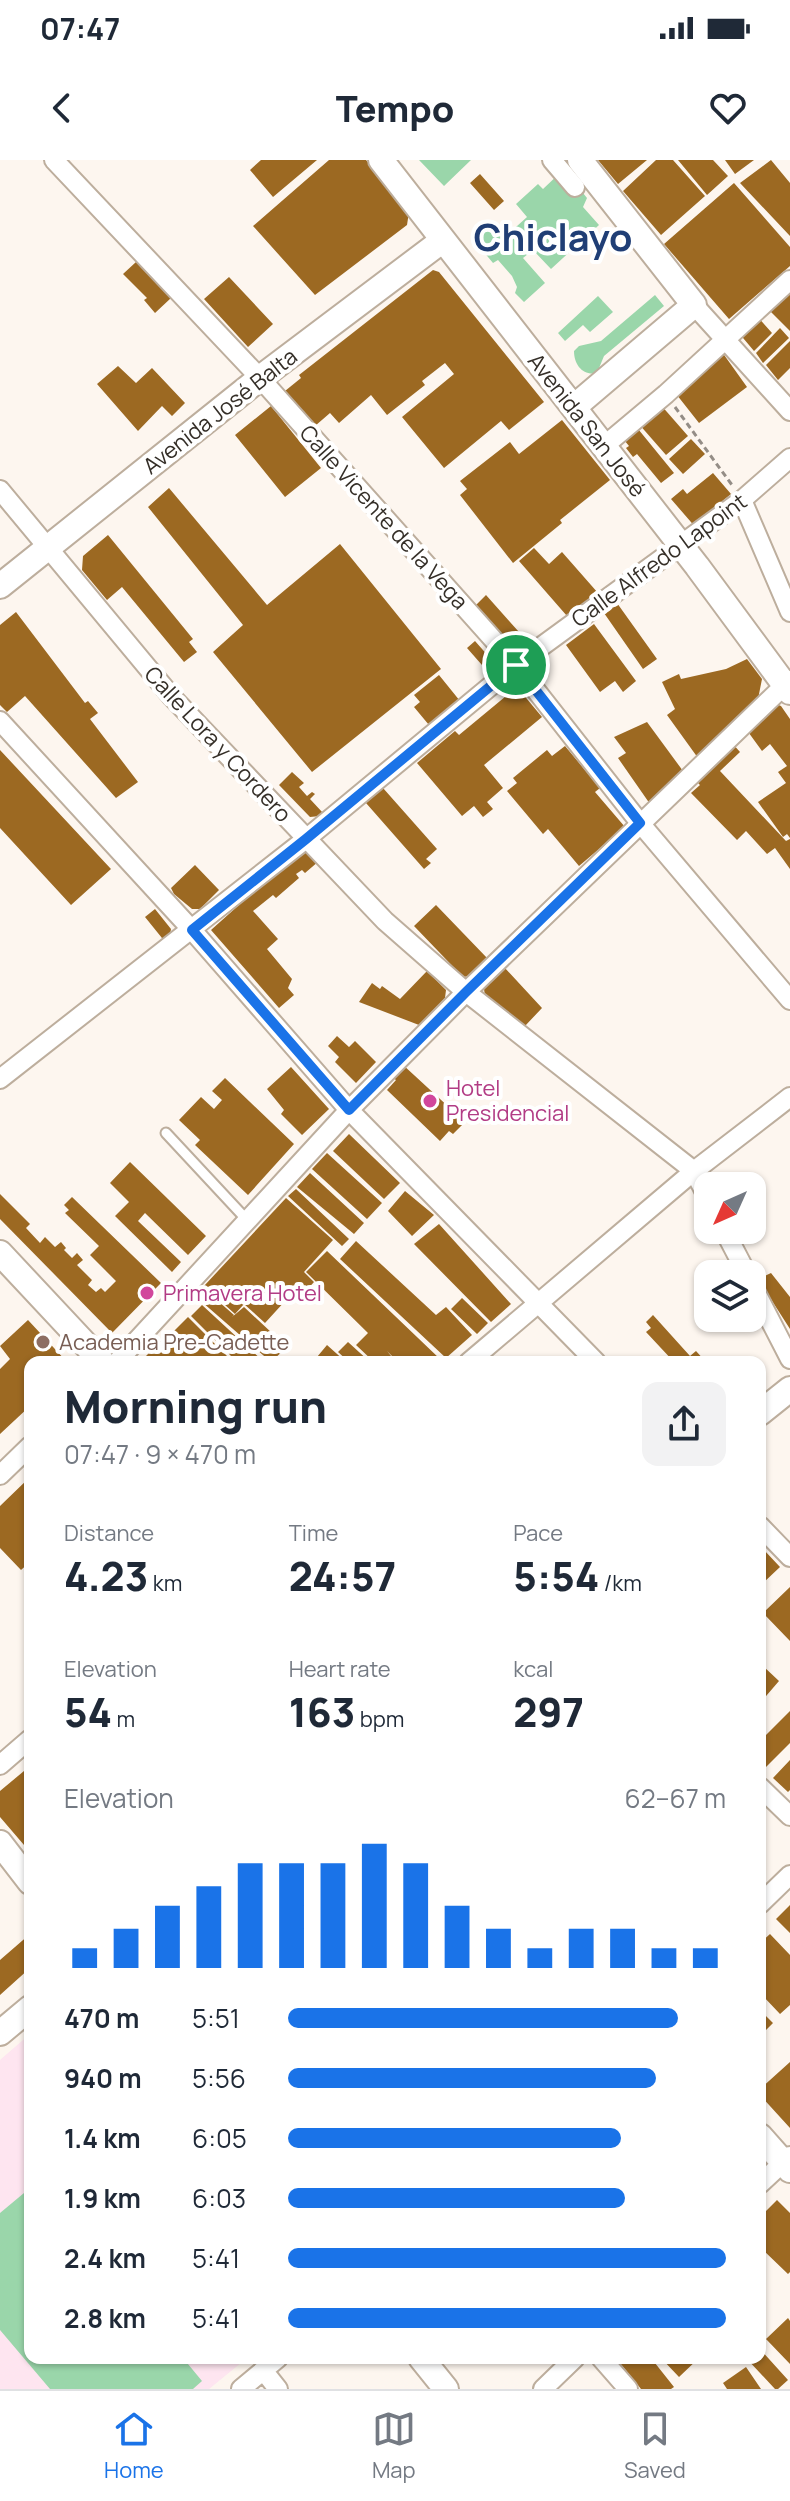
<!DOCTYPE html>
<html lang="en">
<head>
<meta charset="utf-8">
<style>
  body { margin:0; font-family:Manrope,sans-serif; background:#f2f2f3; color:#1f2937; height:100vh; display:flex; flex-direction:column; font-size:30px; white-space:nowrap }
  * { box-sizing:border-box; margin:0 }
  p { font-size:26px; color:#747a83 }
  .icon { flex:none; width:44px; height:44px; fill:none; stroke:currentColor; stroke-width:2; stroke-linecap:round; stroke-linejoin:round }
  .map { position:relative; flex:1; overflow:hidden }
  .side { position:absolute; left:24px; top:1196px; width:742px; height:1008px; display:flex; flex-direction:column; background:#fff; border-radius:16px; box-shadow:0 2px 6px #0004 }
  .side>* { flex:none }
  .needle { width:52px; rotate:225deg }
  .controls { position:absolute; left:694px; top:1012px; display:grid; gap:16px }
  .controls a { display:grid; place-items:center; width:72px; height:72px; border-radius:16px; background:#fff; box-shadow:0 2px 6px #0004; font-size:40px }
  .pin { position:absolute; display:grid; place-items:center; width:68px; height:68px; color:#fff; margin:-34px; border:4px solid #fff; border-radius:50%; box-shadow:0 2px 8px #0007 }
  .round { display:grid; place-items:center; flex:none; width:84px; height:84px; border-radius:16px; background:#f2f2f3 }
  .headline { display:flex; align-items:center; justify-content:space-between; height:136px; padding:0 40px }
  h1 { font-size:44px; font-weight:800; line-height:60px }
  .figures { display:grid; grid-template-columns:repeat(3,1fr); gap:12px; height:136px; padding:8px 40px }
  .figures div { display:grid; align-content:center }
  .figures b { font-size:40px; font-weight:800 }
  .figures small { font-size:22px; font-weight:400 }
  .figures p { font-size:22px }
  .chart { height:224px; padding:16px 40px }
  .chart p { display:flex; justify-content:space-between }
  .chart svg { width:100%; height:144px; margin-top:8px; stroke:#1a73e8; stroke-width:6 }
  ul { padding:0 40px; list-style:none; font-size:26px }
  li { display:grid; grid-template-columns:128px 96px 1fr; align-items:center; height:60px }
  li i { height:20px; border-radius:10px; background:#1a73e8 }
  .status { display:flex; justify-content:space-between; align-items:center; height:56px; padding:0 40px; background:#fff; direction:ltr }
  .status svg { height:22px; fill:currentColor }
  header { display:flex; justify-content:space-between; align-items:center; height:104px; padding:0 40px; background:#fff; font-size:36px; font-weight:800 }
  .menu { display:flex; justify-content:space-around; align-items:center; height:112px; border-top:2px solid #e0e1e3; background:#fff; font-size:22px; color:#747a83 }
  .menu a { display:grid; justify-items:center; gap:4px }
  .menu .active { color:#1a73e8 }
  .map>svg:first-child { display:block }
  .education { fill:#fee5f0 }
  .green { fill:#9ad6aa }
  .building { fill:#9c6922 }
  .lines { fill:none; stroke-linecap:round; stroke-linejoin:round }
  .lane-casing { stroke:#bdae9d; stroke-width:13 }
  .street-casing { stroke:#bdae9d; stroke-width:22 }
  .secondary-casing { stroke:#bdae9d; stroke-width:28 }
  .path { stroke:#948d86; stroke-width:3; stroke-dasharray:6 4; stroke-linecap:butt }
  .lane { stroke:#fff; stroke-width:9 }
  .street { stroke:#fff; stroke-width:18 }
  .secondary { stroke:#fff; stroke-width:24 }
  .route-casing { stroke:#fff; stroke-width:16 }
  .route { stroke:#1a73e8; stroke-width:10 }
  .hotel-dot { fill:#d1479c; stroke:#fff; stroke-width:3 }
  .education-dot { fill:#8d6e63; stroke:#fff; stroke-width:3 }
  .labels { text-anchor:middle; stroke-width:8; stroke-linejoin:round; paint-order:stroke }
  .street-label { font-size:22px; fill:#352f28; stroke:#fff }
  .hotel-label { font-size:22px; fill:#b23c85; stroke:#fff; text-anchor:start }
  .education-label { font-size:22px; fill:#785e54; stroke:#fff; text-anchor:start }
  .town-label { font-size:38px; font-weight:bold; fill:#203e75; stroke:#fff }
</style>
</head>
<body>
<div class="status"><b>07:47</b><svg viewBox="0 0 49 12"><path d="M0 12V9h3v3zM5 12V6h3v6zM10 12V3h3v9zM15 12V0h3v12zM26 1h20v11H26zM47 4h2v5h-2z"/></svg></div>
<header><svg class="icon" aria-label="back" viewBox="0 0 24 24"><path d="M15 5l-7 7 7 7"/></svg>Tempo<svg class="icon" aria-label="heart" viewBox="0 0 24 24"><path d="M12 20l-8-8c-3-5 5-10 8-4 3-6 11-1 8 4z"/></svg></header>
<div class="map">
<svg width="790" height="2229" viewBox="0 0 790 2229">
  <rect width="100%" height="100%" fill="#fdf6ef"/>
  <path class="education" d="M30,1874V2198H247L209,2229H0V1900Z"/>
  <path class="green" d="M419,0H471L444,26Z
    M561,12H566L587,38L583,47L599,65L551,109L533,90L523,98L545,123L524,142L515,133L517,127L512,116L498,100L493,103L483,91L478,75L492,62L506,76L527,57L516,44L538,24L543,29Z
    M655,135L664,146L604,196L597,213C583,216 574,205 574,191L579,186L601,181Z
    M598,136L613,152L590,172L583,165L565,181L558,173Z
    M30,2028V2198H183L202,2221L193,2229H50L0,2170V2053Z"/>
  <path class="building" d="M261,0H317L273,37L250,10Z
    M329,0H366L409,52L407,65L315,135L253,66Z
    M598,0H647L618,24Z
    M656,0H673L705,36L661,75L623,31Z
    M678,0H713L728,16L707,35Z
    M725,0H754L735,14Z
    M771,0L790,23V76L740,23Z
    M480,14L504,41L494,50L470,23Z
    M734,23L790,87V106L729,159L664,84Z
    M136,102L171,138L155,153L144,140L147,138L123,114Z
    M433,110L439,112L544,242L509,270L501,261L444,308L402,257L454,214L445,203L422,221L425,225L387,255L371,235L339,263L330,253L315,266L285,231L301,218L299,215Z
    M229,117L273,164L248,187L204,139Z
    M790,123V171L766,147Z
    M756,155L772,173L754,191L738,172Z
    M780,168L789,178L763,203L756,193Z
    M790,181V208L778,220L766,205Z
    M722,192L747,227L699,263L673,230Z
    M118,206L136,223L152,208L185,243L172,256L162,246L138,271L97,224Z
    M660,244L688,276L666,295L638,263Z
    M271,246L321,308L285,337L235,275Z
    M562,260L610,320L560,360L562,363L513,403L460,335L467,329L460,321L510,282L519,294Z
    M634,264L674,313L661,323L637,294L633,297L626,288L629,286L620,275Z
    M691,279L705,294L683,314L669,299Z
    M713,313L731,334L708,353L712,357L697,369L671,339L683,329L687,334Z
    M169,328L267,445L340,384L441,509L312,612L213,492L243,465L148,347Z
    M108,375L193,479L189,482L197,492L184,502L122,427L107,440L82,410L83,396Z
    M534,388L549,404L562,392L598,433L567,456L519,401Z
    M486,435L527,481L520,489L511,488L474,447Z
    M617,443L657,499L643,509L604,453Z
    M16,452L85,543L88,541L98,553L90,559L138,622L116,638L25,536L7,552L0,545V465Z
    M594,464L636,521L623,532L615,521L600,532L566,485Z
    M475,481L497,506L489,513L467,488Z
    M747,499L762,519L758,539L698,598L667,555L675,549L662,522L679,514L681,519L726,509Z
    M439,515L460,541L429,565L414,547L420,542L414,535Z
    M517,527L542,557L484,605L503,628L487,642L493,649L483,657L474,646L462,656L417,603L455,571L459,575Z
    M774,543L781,546L790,559V678L787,674L783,677L758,642L786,623L778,612L787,606L770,584L762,591L746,569L769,554L766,549Z
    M647,562L683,611L650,644L618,598L626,593L614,577Z
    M732,583L740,592L720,611L786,681L790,679V709L775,688L767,694L746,671L737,680L691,633L700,625L694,619Z
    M565,586L600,628L595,632L625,667L579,706L548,669L543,674L507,631L517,623L513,618L547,590L552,596Z
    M0,590L111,709L71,745L0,668Z
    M292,612L304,623L299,627L307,636L312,632L315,634L310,639L323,653L320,656L310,657L279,625Z
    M383,628L437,689L426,699L431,703L424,709L366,643Z
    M305,686L319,701L305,713L302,710L296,714L299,718L276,738L273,735L253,751L278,779L267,789L292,819L288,828L294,835L279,848L211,770Z
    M195,705L219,730L200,749H192L174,734L171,728Z
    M436,745L488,799L470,816L463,817L414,766Z
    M155,749L171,769L169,781L166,783L145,757Z
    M504,807L542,848L525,866L485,836L484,829Z
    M427,811L446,830L445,838L419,865L359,842L372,823L380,829L382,826L400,839Z
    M337,876L349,887L355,881L376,902L356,923L335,902L339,897L328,886Z
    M402,904L465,962L453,974L449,971L440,981L387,930L396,920L390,916Z
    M291,907L329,949L302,975L281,954L284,950L267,929Z
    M225,918L294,984L248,1035L195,985L200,980L179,960L201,937L214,949L222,940L212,931Z
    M349,974L400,1023L384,1039L333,991Z
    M327,993L382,1043L367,1059L312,1009Z
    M130,1002L206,1076L188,1095L145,1053L138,1061L181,1102L172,1112L115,1056L129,1042L110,1023Z
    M310,1013L364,1063L354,1074L297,1027Z
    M296,1029L349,1079L342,1086L288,1036Z
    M405,1031L434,1055L412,1076L388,1051Z
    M0,1034L30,1064L26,1068L40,1083L45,1077L55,1087L61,1082L66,1088L64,1090L72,1098L77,1093L83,1100L77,1105L92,1120L88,1125L96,1132L101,1128L105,1132L116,1121L90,1095L99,1086L65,1053L69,1050L64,1045L72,1037L161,1123L112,1173L0,1059Z
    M286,1038L333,1080L304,1112L314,1122L303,1134L297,1128L265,1163L244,1144L235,1154L204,1126Z
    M439,1064L511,1144L491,1162L414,1084Z
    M356,1081L436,1155L446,1147L472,1175L446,1198L340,1099Z
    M327,1091L440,1199L437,1202H398L387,1191L396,1202H374L356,1185L368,1173L306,1112Z
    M771,1113L790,1137V1169L758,1119Z
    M210,1134L234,1155L232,1157L244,1147L287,1187L271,1202L202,1142Z
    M462,1138L488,1163L477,1174L451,1149Z
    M202,1145L264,1202H237L191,1156Z
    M653,1155L690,1196L696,1191L706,1202H674L646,1172L651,1168L646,1162Z
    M188,1157L233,1202H140L171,1171L172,1173Z
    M28,1160L67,1202H30V1246L0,1274V1209L10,1199L0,1186Z
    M348,1182L370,1202H349L338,1192Z
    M327,1185L346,1202H323L317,1197Z
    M30,1317V1402L21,1410L0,1388V1346Z
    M764,1390L780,1407L760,1426V1394Z
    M790,1427V1481L763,1453Z
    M763,1506L779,1521L760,1543V1510Z
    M790,1551V1583L762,1611L760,1609V1581Z
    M790,1600V1630L788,1632L773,1618Z
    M30,1606V1692L0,1657V1631Z
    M790,1745V1773L776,1759Z
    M30,1774V1808L0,1835V1800Z
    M770,1774L790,1795V1845L780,1854L760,1833V1783Z
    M760,1850L773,1863L760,1876Z
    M790,1902V1968L760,1935V1929Z
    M777,2040L790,2053V2112L788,2114L760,2087V2057Z
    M788,2158L790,2161V2204L766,2179Z
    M760,2189L788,2220L778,2229H775L746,2198H760Z
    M616,2198H651L674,2227L671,2229H641Z
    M661,2198H699L679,2217Z
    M746,2207L761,2229H727L723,2223Z"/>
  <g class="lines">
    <g class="lane-casing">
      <path id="lane" d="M166,973L247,1060"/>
    </g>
    <g class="street-casing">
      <path id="street" d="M54,0L260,218L516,505L640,663L790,840
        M552,0L575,27
        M694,145L790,251
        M604,286L666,234L790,120
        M0,330L172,537L385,761L466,832L694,1011L708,1038
        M742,340L790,452
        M0,561L192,770L349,950L596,1202
        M0,919L306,679L516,505L742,340L790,298
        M724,1070L747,1114
        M752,1125L790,1199
        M117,1202L349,950L466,832L790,520
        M469,1202L694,1011L790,937
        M0,1315L30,1286
        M760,1366L790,1397
        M0,1605L30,1579
        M760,1627L790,1656
        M760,1744L790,1715
        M760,2024L790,1996
        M601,2198L628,2229
        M263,2210L278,2229
        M241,2229L278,2198
        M543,2229L575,2198"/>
    </g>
    <g class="secondary-casing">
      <path id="secondary" d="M381,0L697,406L790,532
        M574,247L694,145L580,0
        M0,426L260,218L443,80
        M0,1093L102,1202
        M760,1253L790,1229
        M0,1683L30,1722
        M0,1873L30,1848
        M760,1976L790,2010
        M421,2198L446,2229"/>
    </g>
    <path class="path" d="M675,247L732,325"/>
    <use href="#lane" class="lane"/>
    <use href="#street" class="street"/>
    <use href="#secondary" class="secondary"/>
  </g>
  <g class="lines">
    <g class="route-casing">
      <path id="route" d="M516,505L640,663L466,832L349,950L192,770L306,679Z"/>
    </g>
    <use href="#route" class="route"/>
  </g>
  <g class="hotel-dot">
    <circle cx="430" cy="941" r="8"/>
    <circle cx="147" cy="1133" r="8"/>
  </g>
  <circle class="education-dot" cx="43" cy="1182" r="8"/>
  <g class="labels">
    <g class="street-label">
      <text transform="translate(220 251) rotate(-38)" y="8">Avenida José Balta</text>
      <text transform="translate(587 265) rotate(52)" y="8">Avenida San José</text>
      <text transform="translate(384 357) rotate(48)" y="8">Calle Vicente de la Vega</text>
      <text transform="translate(659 400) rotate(-36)" y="8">Calle Alfredo Lapoint</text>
      <text transform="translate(218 584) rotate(47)" y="8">Calle Lora y Cordero</text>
    </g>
    <g class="hotel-label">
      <text x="446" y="936">Hotel<tspan x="446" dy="25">Presidencial</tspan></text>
      <text x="163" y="1141">Primavera Hotel</text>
    </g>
    <g class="education-label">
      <text x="59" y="1190">Academia Pre-Cadette</text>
    </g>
    <g class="town-label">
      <text x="553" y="91">Chiclayo</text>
    </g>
  </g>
</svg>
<div class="controls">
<a><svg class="needle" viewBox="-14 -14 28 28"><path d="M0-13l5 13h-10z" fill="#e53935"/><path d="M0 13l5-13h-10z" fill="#747a83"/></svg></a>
<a><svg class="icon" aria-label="layers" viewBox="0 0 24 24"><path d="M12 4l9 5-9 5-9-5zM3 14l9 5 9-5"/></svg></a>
</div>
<div class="pin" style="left:516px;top:505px;background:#1e9e55"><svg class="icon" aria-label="arrive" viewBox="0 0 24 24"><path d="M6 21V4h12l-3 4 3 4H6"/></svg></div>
<section class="side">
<div class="headline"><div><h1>Morning run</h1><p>07:47 · 9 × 470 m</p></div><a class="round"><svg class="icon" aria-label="share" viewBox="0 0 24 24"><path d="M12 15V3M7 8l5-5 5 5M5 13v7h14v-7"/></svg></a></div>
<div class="figures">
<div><p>Distance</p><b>4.23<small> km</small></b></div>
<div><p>Time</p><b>24:57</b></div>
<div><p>Pace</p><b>5:54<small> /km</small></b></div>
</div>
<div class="figures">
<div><p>Elevation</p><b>54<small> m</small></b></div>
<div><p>Heart rate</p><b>163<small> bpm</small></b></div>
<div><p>kcal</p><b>297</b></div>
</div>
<div class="chart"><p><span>Elevation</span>62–67 m</p>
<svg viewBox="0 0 160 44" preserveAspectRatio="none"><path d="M5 44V38M15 44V32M25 44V25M35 44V19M45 44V12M55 44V12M65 44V12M75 44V6M85 44V12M95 44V25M105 44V32M115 44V38M125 44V32M135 44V32M145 44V38M155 44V38"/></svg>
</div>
<ul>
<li><b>470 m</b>5:51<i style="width:89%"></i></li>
<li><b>940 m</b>5:56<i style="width:84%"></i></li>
<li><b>1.4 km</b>6:05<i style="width:76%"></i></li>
<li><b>1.9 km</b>6:03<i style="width:77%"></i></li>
<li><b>2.4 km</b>5:41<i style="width:100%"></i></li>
<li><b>2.8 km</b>5:41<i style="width:100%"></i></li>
</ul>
</section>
</div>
<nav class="menu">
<a class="active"><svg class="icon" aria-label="home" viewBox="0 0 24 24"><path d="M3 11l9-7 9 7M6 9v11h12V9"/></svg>Home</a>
<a><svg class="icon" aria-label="map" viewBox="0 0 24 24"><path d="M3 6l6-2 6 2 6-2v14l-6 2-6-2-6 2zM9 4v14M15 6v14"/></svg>Map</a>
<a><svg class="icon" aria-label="saved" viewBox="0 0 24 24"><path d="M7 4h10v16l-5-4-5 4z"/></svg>Saved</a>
</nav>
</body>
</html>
